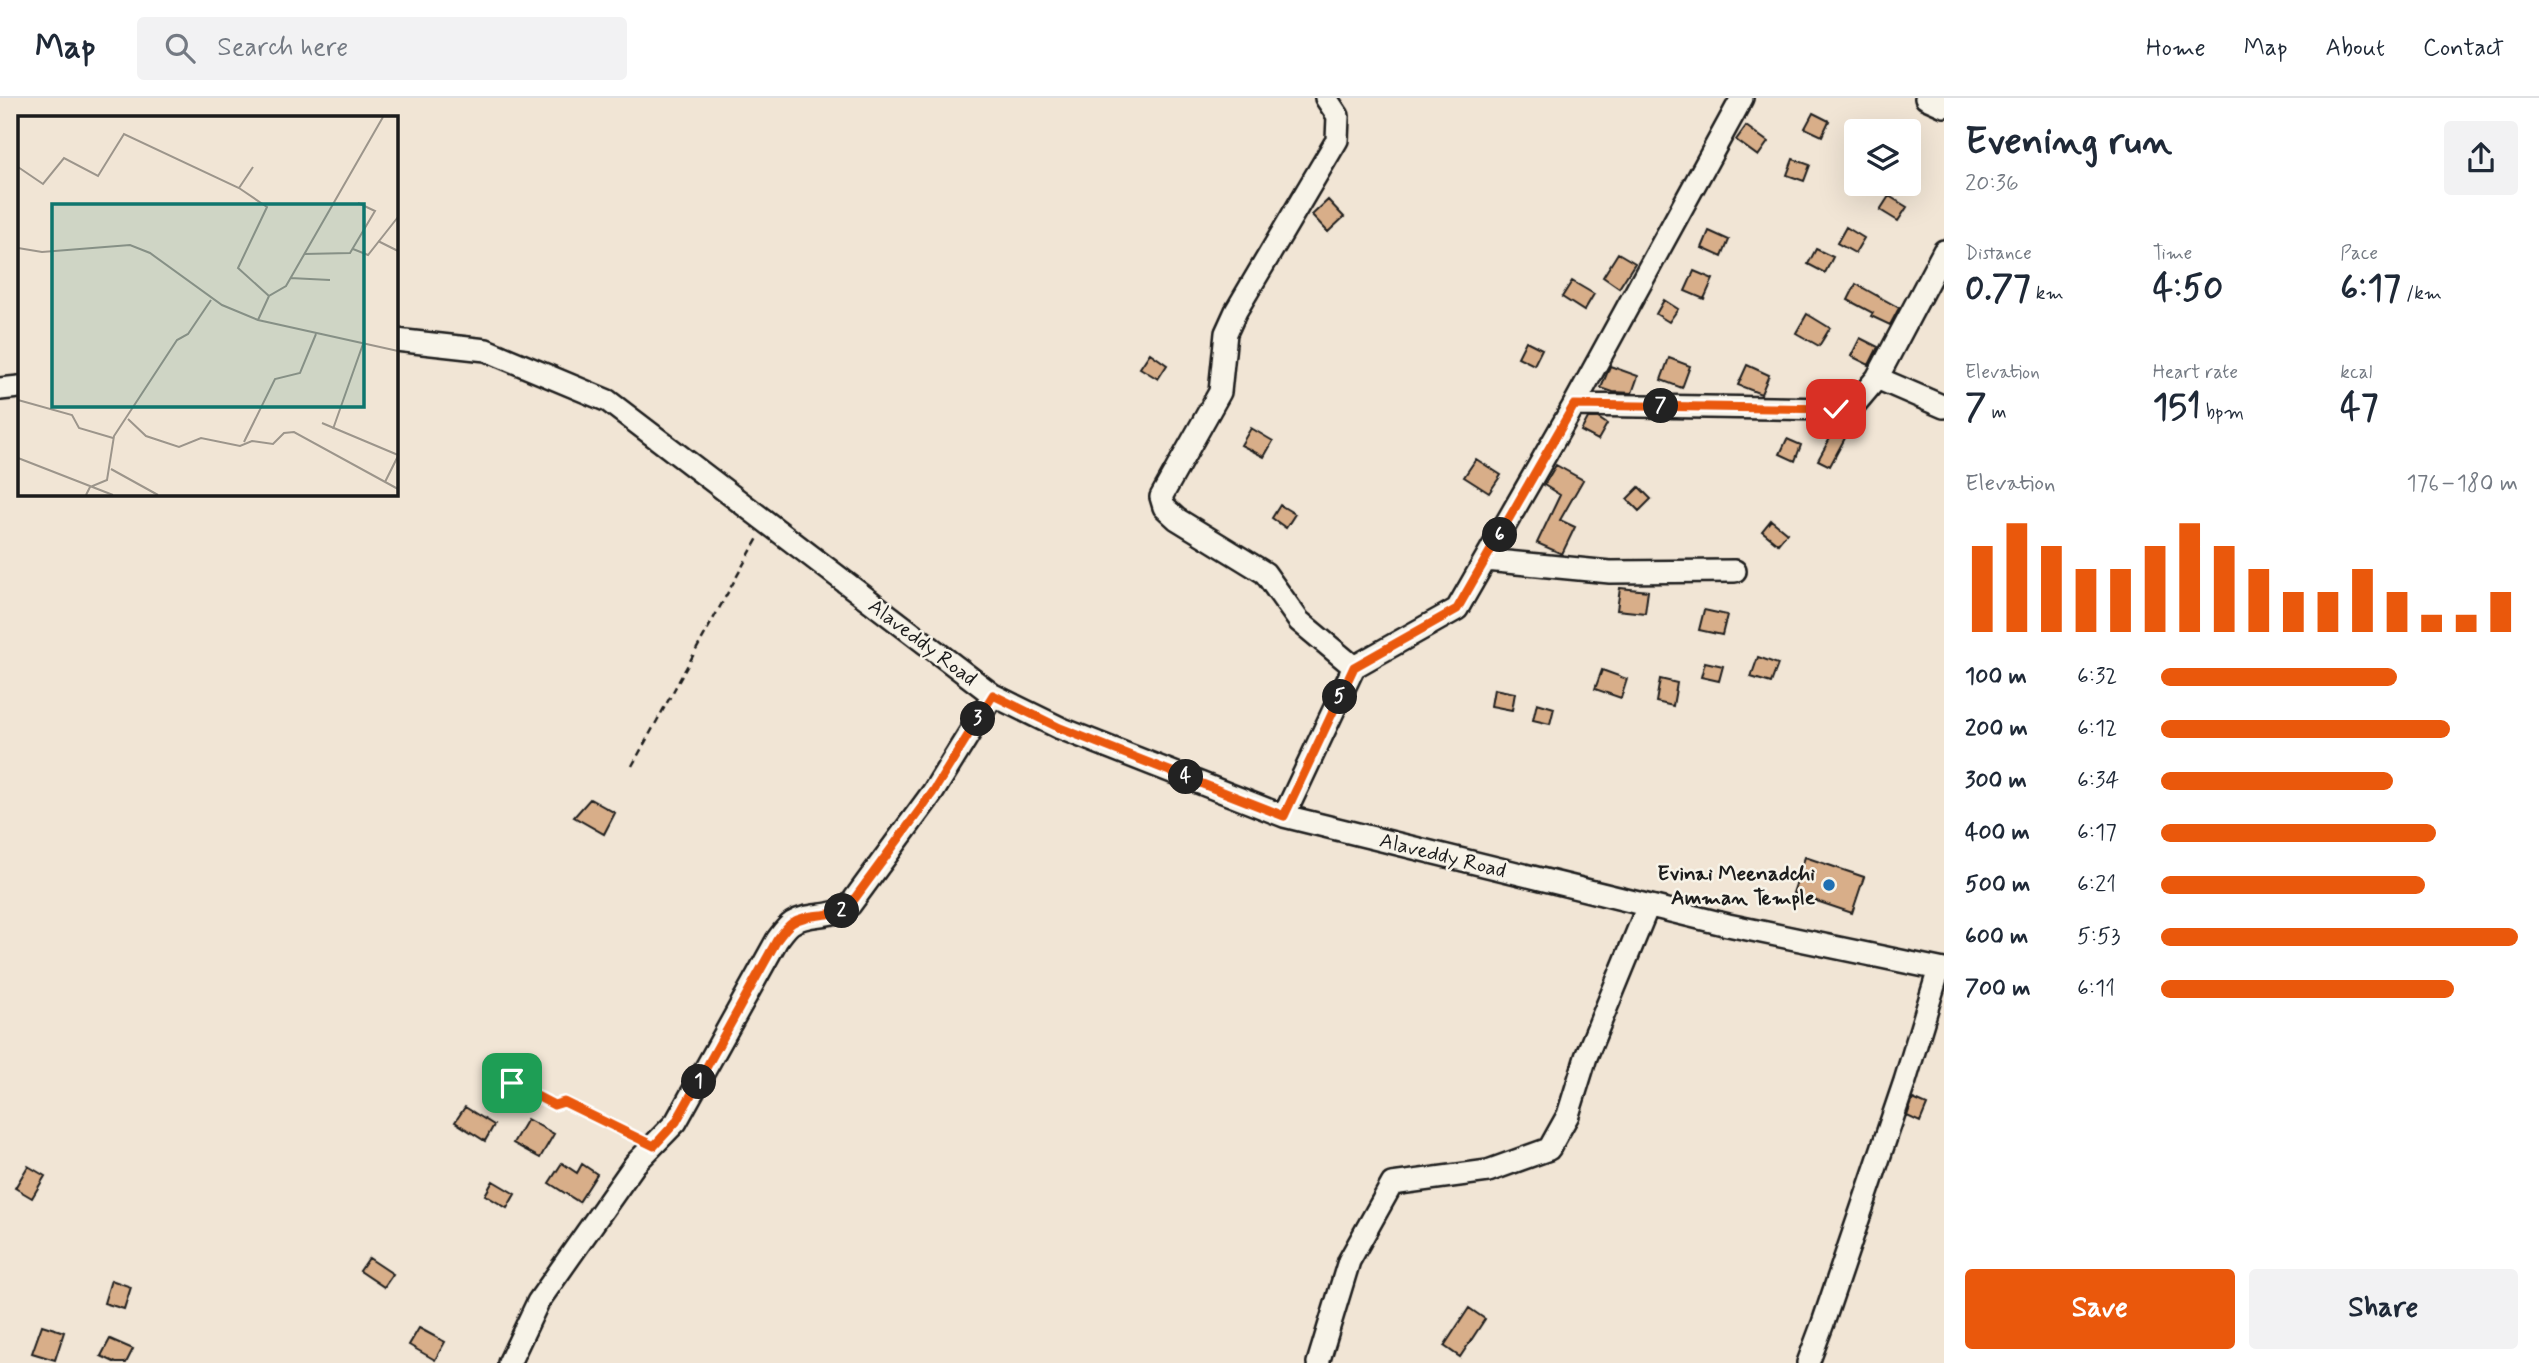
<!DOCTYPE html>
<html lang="en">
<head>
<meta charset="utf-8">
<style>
  body { margin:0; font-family:Mynerve,sans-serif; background:#f2f2f3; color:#1f2937; height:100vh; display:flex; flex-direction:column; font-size:26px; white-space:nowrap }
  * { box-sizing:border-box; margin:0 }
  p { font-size:23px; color:#747a83 }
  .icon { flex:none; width:38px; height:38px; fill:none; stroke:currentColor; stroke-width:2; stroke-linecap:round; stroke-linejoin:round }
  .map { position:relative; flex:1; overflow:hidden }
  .details { display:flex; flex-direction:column; background:#fff; width:595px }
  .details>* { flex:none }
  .fabs { position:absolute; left:1844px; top:21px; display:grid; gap:14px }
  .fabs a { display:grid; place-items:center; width:77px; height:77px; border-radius:7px; background:#fff; box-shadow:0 7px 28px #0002; font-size:35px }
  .pin { position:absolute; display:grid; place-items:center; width:60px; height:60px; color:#fff; margin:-30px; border-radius:14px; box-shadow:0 4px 10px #0006 }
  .km { position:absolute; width:35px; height:35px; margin:-18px; border-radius:50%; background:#222; color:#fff; font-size:19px; line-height:35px; text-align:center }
  .round { display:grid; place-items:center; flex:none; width:74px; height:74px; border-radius:7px; background:#f2f2f3 }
  .headline { display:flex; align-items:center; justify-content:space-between; height:119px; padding:0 21px }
  h1 { font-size:38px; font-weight:700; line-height:52px }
  .metrics { display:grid; grid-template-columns:repeat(3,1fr); gap:10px; height:119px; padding:7px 21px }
  .metrics div { display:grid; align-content:center }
  .metrics b { font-size:35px; font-weight:700 }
  .metrics small { font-size:19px; font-weight:400 }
  .metrics p { font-size:19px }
  .chart { height:196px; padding:14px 21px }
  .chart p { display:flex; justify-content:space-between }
  .chart svg { width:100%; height:126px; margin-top:7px; stroke:#ea580c; stroke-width:6 }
  .primary-button { display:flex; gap:14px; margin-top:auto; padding:14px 21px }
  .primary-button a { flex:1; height:80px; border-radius:7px; background:#ea580c; color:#fff; font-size:28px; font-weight:700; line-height:80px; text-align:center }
  .primary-button a+a { background:#f2f2f3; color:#1f2937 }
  ul { padding:0 21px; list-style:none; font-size:23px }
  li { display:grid; grid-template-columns:112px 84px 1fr; align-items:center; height:52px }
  li i { height:18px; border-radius:9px; background:#ea580c }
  header { display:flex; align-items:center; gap:42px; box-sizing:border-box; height:98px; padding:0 35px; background:#fff; border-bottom:2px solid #e0e1e3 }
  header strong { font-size:33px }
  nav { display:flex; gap:38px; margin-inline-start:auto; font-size:24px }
  .search { width:490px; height:63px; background:#f2f2f3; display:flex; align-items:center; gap:18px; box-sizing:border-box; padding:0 24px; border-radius:7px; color:#747a83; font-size:26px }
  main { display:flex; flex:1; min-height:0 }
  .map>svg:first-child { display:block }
  .building { fill:#d8ae89; stroke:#1c1c1c; stroke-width:2 }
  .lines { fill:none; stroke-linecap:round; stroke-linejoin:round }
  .minor-casing { stroke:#1c1c1c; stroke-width:26 }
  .path { stroke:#1c1c1c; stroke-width:2.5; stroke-dasharray:7 5; stroke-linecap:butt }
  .minor { stroke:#f7f3e8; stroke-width:21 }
  .route-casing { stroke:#fff; stroke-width:14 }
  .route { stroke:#ea580c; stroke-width:9 }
  .poi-dot { fill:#1f6fb2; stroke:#f7f3e8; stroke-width:2.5 }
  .labels { text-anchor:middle; stroke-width:5; stroke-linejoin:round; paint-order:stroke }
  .street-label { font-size:21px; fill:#1c1c1c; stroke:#f7f3e8 }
  .poi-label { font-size:21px; font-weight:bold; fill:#1c1c1c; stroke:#f7f3e8; text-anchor:end }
  .inset-road { fill:none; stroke:#9c958b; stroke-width:2 }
  .view { fill:#0f766e; fill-opacity:0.15; stroke:#0f766e; stroke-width:3.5 }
  .inset-edge { fill:none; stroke:#1c1c1c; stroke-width:3.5 }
</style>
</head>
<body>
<header>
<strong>Map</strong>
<div class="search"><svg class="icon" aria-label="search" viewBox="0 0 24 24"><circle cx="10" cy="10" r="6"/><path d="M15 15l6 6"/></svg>Search here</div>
<nav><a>Home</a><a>Map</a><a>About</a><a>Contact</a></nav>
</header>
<main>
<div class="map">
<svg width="1944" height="1265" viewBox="0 0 1944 1265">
  <rect width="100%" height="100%" fill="#f1e5d5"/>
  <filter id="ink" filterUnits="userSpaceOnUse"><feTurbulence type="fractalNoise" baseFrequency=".0143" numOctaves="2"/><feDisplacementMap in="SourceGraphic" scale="14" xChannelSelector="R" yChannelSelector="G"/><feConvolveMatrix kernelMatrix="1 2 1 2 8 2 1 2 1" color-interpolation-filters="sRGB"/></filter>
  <g filter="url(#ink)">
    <path class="building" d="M1813,15L1829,23L1822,38L1805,30Z
      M1746,28L1768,44L1758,58L1736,42Z
      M1793,61L1810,67L1804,83L1787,77Z
      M1889,98L1907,109L1898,123L1880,112Z
      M1328,102L1344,119L1328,134L1312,117Z
      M1846,129L1864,140L1855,155L1837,145Z
      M1709,133L1729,142L1722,159L1702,150Z
      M1816,151L1833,159L1825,175L1808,166Z
      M1618,155L1635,165L1619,190L1603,179Z
      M1694,173L1713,181L1704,201L1685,193Z
      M1572,183L1594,196L1584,213L1562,199Z
      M1856,186L1899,210L1890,227L1871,218L1873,215L1848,202Z
      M1664,202L1678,211L1669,224L1656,216Z
      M1807,216L1830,230L1819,248L1796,235Z
      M1860,240L1878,249L1869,267L1851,258Z
      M1526,243L1542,251L1534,267L1518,259Z
      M1150,255L1167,267L1158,281L1140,270Z
      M1669,260L1690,268L1682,290L1661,282Z
      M1747,267L1769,277L1761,296L1738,287Z
      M1610,268L1638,278L1632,295L1613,294L1601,290Z
      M1588,320H1598L1607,326L1598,342L1581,333Z
      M1844,322L1852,327L1830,368L1818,362L1839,324Z
      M1251,330L1273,343L1264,359L1241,347Z
      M1787,341L1801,347L1795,363L1780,356Z
      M1476,361L1501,377L1489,395L1464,379Z
      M1556,367L1583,382L1560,422L1575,429L1562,456L1537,445L1560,397L1544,387Z
      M1639,389L1651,401L1639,413L1627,401Z
      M1280,407L1295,416L1286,430L1272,420Z
      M1771,422L1787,435L1778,446L1762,433Z
      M1620,490L1648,493L1645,515L1617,512Z
      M1704,512L1727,517L1722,537L1699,532Z
      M1758,559L1778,566L1771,585L1751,579Z
      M1705,564L1723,568L1719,583L1701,579Z
      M1602,572L1627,581L1621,600L1595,591Z
      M1660,581L1677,585L1673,608L1656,604Z
      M1494,591L1515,595L1512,612L1491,608Z
      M1537,605L1554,610L1550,626L1533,622Z
      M590,701L615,715L604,736L574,719Z
      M1805,759L1864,779L1852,815L1793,795Z
      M1913,1001L1927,1007L1920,1024L1907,1018Z
      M465,1009L494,1027L485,1043L455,1024Z
      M527,1021L554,1036L540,1060L513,1045Z
      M562,1065L577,1075L582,1066L597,1076L579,1104L549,1085Z
      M28,1068L45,1078L32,1100L15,1090Z
      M493,1083L515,1096L507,1110L485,1097Z
      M369,1160L393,1176L384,1189L360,1173Z
      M111,1182L131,1189L124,1211L104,1205Z
      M1469,1210L1485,1221L1460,1259L1444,1248Z
      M42,1227L64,1234L55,1262L32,1255Z
      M419,1230L445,1244L435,1262L409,1247Z
      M110,1241L133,1251L126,1265H116L101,1258Z"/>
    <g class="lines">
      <g class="minor-casing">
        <path id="minor" d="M1326,0L1338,18L1337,42L1236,213L1226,235L1220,294L1161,399L1164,409L1177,421L1265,475L1299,523L1354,569
          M1926,0L1944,8
          M396,242L486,252L608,303L993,597L1060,630L1284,718L1728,827L1944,872
          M1877,280L1944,309
          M0,291L19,289
          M1574,307L1836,311L1855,306L1877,280L1944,153
          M1486,462L1610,474L1735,473
          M1284,718L1354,569L1457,511L1574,307L1742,0
          M509,1265L538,1204L635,1066L676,1024L777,842C781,837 786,829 792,825C811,813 829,822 850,807L933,694L993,597
          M1318,1265L1349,1163L1392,1086L1488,1073L1549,1051L1568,1017L1586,959L1648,808
          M1808,1265L1823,1225L1905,983L1939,871"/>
      </g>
      <path class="path" d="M632,668L758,440
        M507,991L512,985L554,1007L564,1004L635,1038"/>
      <use href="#minor" class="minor"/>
    </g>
  </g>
  <g class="lines" filter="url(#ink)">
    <g class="route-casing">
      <path id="route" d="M512,985L554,1007L564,1004L654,1048L676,1024L777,842C781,837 786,829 792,825C811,813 829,822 850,807L933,694L993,597L1060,630L1284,718L1354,569L1457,511L1574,307L1836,311"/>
    </g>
    <use href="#route" class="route"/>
  </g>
  <circle class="poi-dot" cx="1829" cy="787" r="7"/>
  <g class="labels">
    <g class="street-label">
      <text transform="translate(923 544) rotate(37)" y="7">Alaveddy Road</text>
      <text transform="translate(1443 757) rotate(14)" y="7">Alaveddy Road</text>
    </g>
    <g class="poi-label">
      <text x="1815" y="782">Evinai Meenadchi<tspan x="1815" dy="24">Amman Temple</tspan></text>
    </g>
  </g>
  <g transform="translate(18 18)">
    <rect width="380" height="380" fill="#f1e5d5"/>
    <path class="inset-road" d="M0,51L25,68L46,42L80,60L106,18L221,72L249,91L220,152L251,180M221,72L235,51M360,125L380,135M0,132L24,136L112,129L132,137L204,189L240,204L380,235M335,133L350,139L380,101M286,138L332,137L357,95L340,87M272,162L312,164M240,204L251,180L268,170L365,1M0,284L54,299L61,312L95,322M110,303L128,320L161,331L183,322L222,330L234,325L255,328L266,317L276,316L380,373M304,307L380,339M315,313L345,228M226,326L257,263L282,257L298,218M0,342L95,379M93,353L140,379M367,366L380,340M68,379L72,371L89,364L96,320L159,224L170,218L193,184"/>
    <path class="view" d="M34,88H346V291H34Z"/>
    <rect width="380" height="380" class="inset-edge"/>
  </g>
</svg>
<div class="fabs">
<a><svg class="icon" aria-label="layers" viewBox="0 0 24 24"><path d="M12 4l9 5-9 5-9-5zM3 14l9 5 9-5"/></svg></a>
</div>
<div class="pin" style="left:512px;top:985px;background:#1e9e55"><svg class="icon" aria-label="arrive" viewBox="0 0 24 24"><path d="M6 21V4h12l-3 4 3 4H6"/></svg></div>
<div class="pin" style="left:1836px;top:311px;background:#d93025"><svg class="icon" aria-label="check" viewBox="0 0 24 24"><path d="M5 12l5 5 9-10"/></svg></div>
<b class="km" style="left:699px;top:984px">1</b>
<b class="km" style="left:842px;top:813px">2</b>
<b class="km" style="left:978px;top:621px">3</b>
<b class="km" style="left:1186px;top:679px">4</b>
<b class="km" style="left:1340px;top:599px">5</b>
<b class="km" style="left:1500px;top:437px">6</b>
<b class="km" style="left:1661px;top:308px">7</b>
</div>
<section class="details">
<div class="headline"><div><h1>Evening run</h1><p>20:36</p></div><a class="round"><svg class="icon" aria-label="share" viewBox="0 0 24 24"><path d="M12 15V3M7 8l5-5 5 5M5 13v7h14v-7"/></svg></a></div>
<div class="metrics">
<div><p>Distance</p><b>0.77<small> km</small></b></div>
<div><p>Time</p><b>4:50</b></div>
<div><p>Pace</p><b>6:17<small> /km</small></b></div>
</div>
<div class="metrics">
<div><p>Elevation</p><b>7<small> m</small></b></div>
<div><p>Heart rate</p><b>151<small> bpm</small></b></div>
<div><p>kcal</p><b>47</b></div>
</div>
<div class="chart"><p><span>Elevation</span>176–180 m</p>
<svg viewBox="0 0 160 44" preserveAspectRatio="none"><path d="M5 44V14M15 44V6M25 44V14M35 44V22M45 44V22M55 44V14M65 44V6M75 44V14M85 44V22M95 44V30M105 44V30M115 44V22M125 44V30M135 44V38M145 44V38M155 44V30"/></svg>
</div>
<ul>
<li><b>100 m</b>6:32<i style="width:66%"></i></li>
<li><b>200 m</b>6:12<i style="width:81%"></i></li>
<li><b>300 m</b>6:34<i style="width:65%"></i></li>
<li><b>400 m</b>6:17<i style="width:77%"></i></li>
<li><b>500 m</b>6:21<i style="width:74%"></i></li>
<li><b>600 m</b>5:53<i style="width:100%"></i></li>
<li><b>700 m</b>6:11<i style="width:82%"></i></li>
</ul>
<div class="primary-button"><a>Save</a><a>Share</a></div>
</section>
</main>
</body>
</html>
